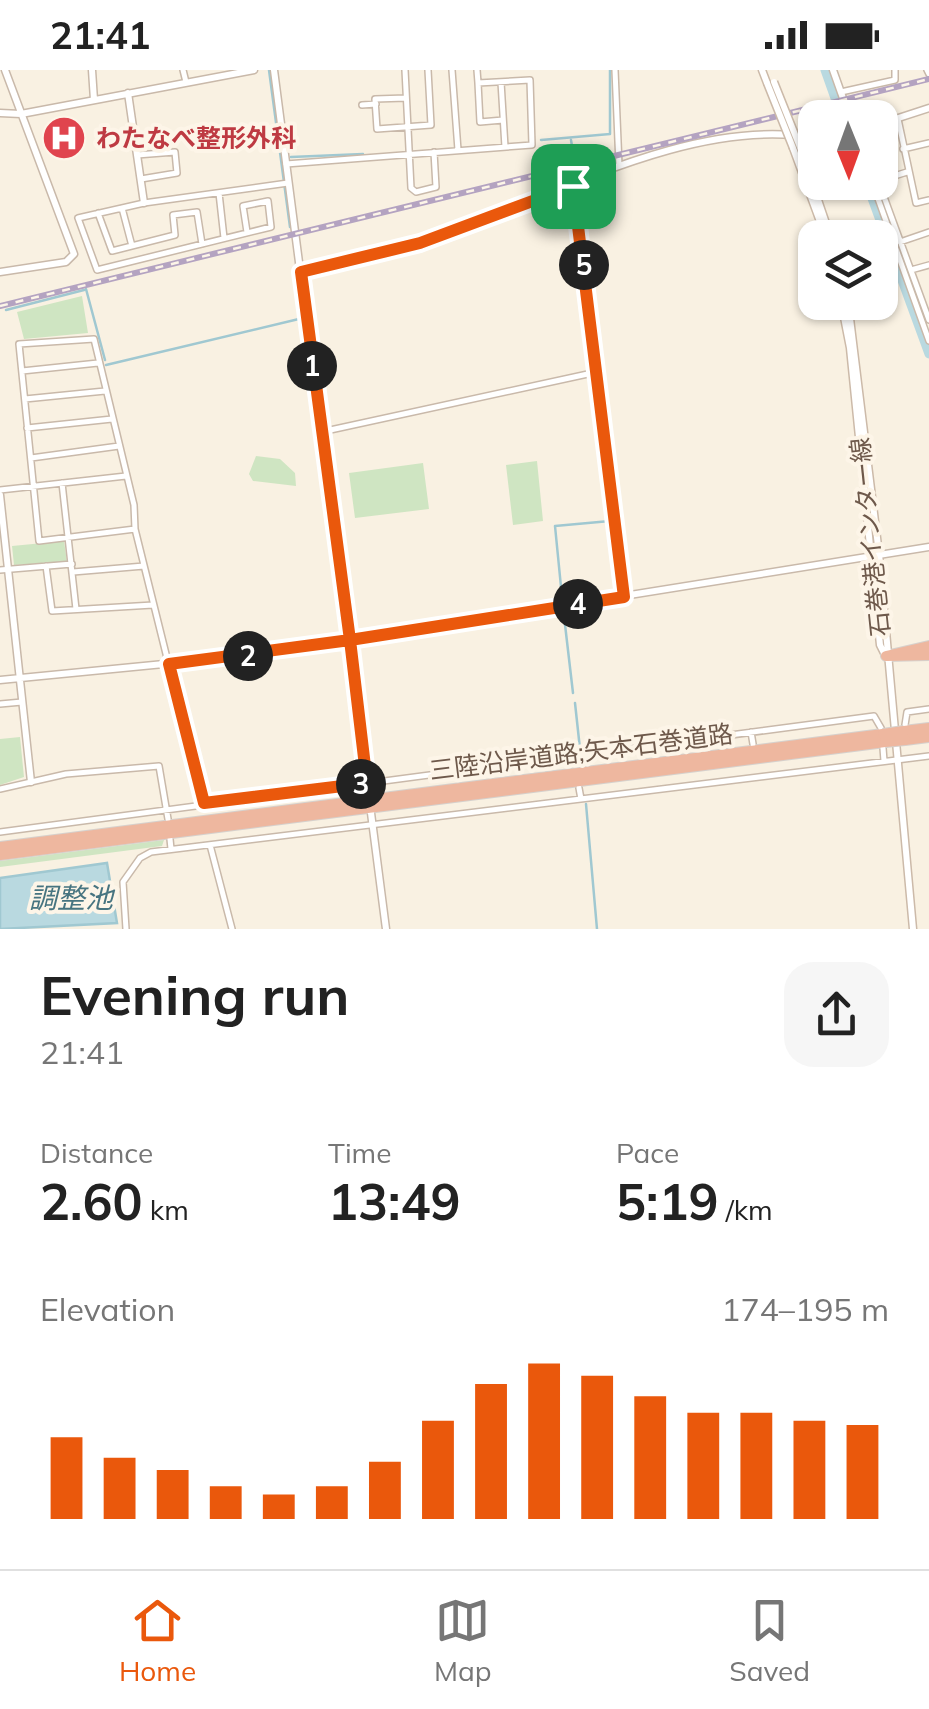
<!DOCTYPE html>
<html lang="en">
<head>
<meta charset="utf-8">
<style>
  body { margin:0; font-family:Mulish,"Noto Sans JP",sans-serif; background:#f6f6f6; color:#222; height:100vh; display:flex; flex-direction:column; font-size:38px; white-space:nowrap }
  * { box-sizing:border-box; margin:0 }
  p { font-size:32px; color:#767676 }
  .icon { flex:none; width:55px; height:55px; fill:none; stroke:currentColor; stroke-width:2; stroke-linecap:round; stroke-linejoin:round }
  .map { position:relative; height:859px; overflow:hidden }
  .sheet { display:flex; flex-direction:column; background:#fff; flex:1 }
  .sheet>* { flex:none }
  .needle { width:65px; rotate:179deg }
  .buttons { position:absolute; left:798px; top:30px; display:grid; gap:20px }
  .buttons a { display:grid; place-items:center; width:100px; height:100px; border-radius:20px; background:#fff; box-shadow:0 2px 8px #0004; font-size:50px }
  .pin { position:absolute; display:grid; place-items:center; width:85px; height:85px; color:#fff; margin:-42px; border-radius:20px; box-shadow:0 5px 15px #0006 }
  .km { position:absolute; width:50px; height:50px; margin:-25px; border-radius:50%; background:#222; color:#fff; font-size:28px; line-height:50px; text-align:center }
  .round { display:grid; place-items:center; flex:none; width:105px; height:105px; border-radius:30px; background:#f6f6f6 }
  .overview { display:flex; align-items:center; justify-content:space-between; height:170px; padding:0 40px }
  h1 { font-size:55px; font-weight:700; line-height:75px }
  .stats { display:grid; grid-template-columns:repeat(3,1fr); gap:15px; height:170px; padding:10px 40px }
  .stats div { display:grid; align-content:center }
  .stats b { font-size:50px; font-weight:700 }
  .stats small { font-size:28px; font-weight:400 }
  .stats p { font-size:28px }
  .chart { height:280px; padding:20px 40px }
  .chart p { display:flex; justify-content:space-between }
  .chart svg { width:100%; height:180px; margin-top:10px; stroke:#ea580c; stroke-width:6 }
  .status { display:flex; justify-content:space-between; align-items:center; height:70px; padding:0 50px; background:#fff; direction:ltr }
  .status svg { height:28px; fill:currentColor }
  .dock { display:flex; justify-content:space-around; align-items:center; height:140px; border-top:2px solid #e0e0e0; background:#fff; font-size:28px; color:#767676 }
  .dock a { display:grid; justify-items:center; gap:5px }
  .dock .selected { color:#ea580c }
  .map>svg:first-child { display:block }
  .green { fill:#cfe5c2 }
  .water { fill:#b9d9e0; stroke:#a0c8d1; stroke-width:2.5 }
  .lines { fill:none; stroke-linecap:round; stroke-linejoin:round }
  .stream { stroke:#a0c8d1; stroke-width:2.5 }
  .river { stroke:#b9d9e0; stroke-width:9 }
  .minor-casing { stroke:#c9b9aa; stroke-width:8 }
  .tertiary-casing { stroke:#c9b9aa; stroke-width:9 }
  .secondary-casing { stroke:#ccbaa9; stroke-width:9 }
  .motorway-casing { stroke:#d6d1cd; stroke-width:12 }
  .minor { stroke:#fff; stroke-width:5 }
  .tertiary { stroke:#fff; stroke-width:6 }
  .secondary { stroke:#fff; stroke-width:6 }
  .motorway { stroke:#eeb79f; stroke-width:10 }
  .rail-casing { stroke:#b4a3c1; stroke-width:6 }
  .rail { stroke:#fdf5e8; stroke-width:2.5; stroke-dasharray:8; stroke-linecap:butt }
  .secondary-bridge-casing { stroke:#ccbaa9; stroke-width:9; stroke-linecap:butt }
  .motorway-bridge-casing { stroke:#d6d1cd; stroke-width:12; stroke-linecap:butt }
  .secondary-bridge { stroke:#fff; stroke-width:6 }
  .motorway-bridge { stroke:#eeb79f; stroke-width:10 }
  .route-casing { stroke:#fff; stroke-width:20 }
  .route { stroke:#ea580c; stroke-width:12 }
  .labels { text-anchor:middle; stroke-width:8; stroke-linejoin:round; paint-order:stroke }
  .health-label { font-size:25px; font-weight:bold; fill:#be3a42; stroke:#fdf5e8; text-anchor:start }
  .street-label { font-size:25px; fill:#6e594b; stroke:#fdf5e8 }
  .water-label { font-size:28px; font-style:italic; fill:#477480; stroke:#fdf5e8 }
</style>
</head>
<body>
<div class="status"><b>21:41</b><svg viewBox="0 0 49 12"><path d="M0 12V9h3v3zM5 12V6h3v6zM10 12V3h3v9zM15 12V0h3v12zM26 1h20v11H26zM47 4h2v5h-2z"/></svg></div>
<div class="map">
<svg width="929" height="859" viewBox="0 0 929 859">
  <rect width="100%" height="100%" fill="#f9f1e2"/>
  <path class="green" d="M82,226L88,263L24,269L17,242Z
    M256,386L280,389L295,403L296,416L253,411L249,404Z
    M537,391L543,451L513,455L506,395Z
    M423,393L429,439L355,448L349,403Z
    M64,471L67,492L14,495L12,476Z
    M20,667L24,707L0,715V669Z
    M164,770L162,776L0,797V791Z"/>
  <path class="water" d="M107,793L117,853L0,859V808Z"/>
  <g class="lines">
    <path class="stream" d="M269,0L290,157
      M541,70L610,64V0
      M571,70L574,88
      M291,87L363,84
      M575,99L576,109
      M578,121L619,450
      M86,219L105,290
      M6,240L84,220
      M106,295L303,248
      M562,527L555,456L610,451
      M564,546L573,623
      M575,633L580,679
      M586,734L597,859"/>
    <path class="river" d="M825,0L842,48
      M866,112L929,284"/>
    <g class="minor-casing">
      <path id="minor" d="M183,0L186,12
        M405,0L411,118L416,122L436,117L434,82
        M452,0L458,80
        M615,0L619,95
        M927,0L929,4
        M501,12L505,77
        M478,13L480,52L503,50
        M841,22L895,10V0
        M406,28L375,29L377,59L431,55L428,0
        M362,35L376,34
        M898,49L916,133L929,130
        M903,79L929,73
        M137,85L175,82L177,103L141,109
        M286,94L532,75L530,10L478,13L477,0
        M907,102L888,108L883,124L929,250
        M872,112L929,271
        M573,116L624,527
        M219,123L224,168
        M122,138L132,176
        M98,143L112,181L175,165L173,145L197,142L202,174
        M247,162L243,136L268,131L271,157L97,200L78,148L144,133L288,113
        M900,172L929,162
        M911,200L929,195
        M22,301L98,293
        M25,329L105,321
        M27,358L112,349
        M321,362L597,302
        M31,388L119,376
        M62,413L76,539
        M0,420L126,406
        M135,459L39,471L19,274L94,269L134,435L135,459L203,733
        M46,496L52,541L153,535
        M0,500L72,494
        M73,502L144,496
        M0,634L22,632
        M905,655L907,642L929,639
        M751,662L753,674
        M883,678L884,691
        M579,718L581,729
        M0,719L66,704L159,696L168,749
        M0,762L874,646L881,658
        M170,769L171,779
        M210,775L232,859
        M126,859L123,812L140,788L151,782L929,686"/>
    </g>
    <g class="tertiary-casing">
      <path id="tertiary" d="M92,0L94,30
        M274,0L368,723
        M833,0L850,48
        M128,23L144,133
        M0,43L21,44L254,0
        M880,54L929,38
        M0,202L66,192L74,184L5,0
        M301,202C347,191 396,182 442,166C553,126 695,46 815,68
        M0,425L31,712
        M0,610L256,585L929,477
        M371,743L386,859"/>
    </g>
    <g class="secondary-casing">
      <path id="secondary" d="M762,0L767,13
        M800,77L831,168
        M793,78L826,168
        M841,232L850,278L880,575L885,585
        M848,232L879,484L913,859"/>
    </g>
    <g class="motorway-casing">
      <path id="motorway" d="M886,586L929,576
        M887,586L929,585
        M904,661L929,658
        M905,670L929,667
        M0,777L883,664
        M0,785L885,672"/>
    </g>
    <use href="#minor" class="minor"/>
    <use href="#tertiary" class="tertiary"/>
    <use href="#secondary" class="secondary"/>
    <use href="#motorway" class="motorway"/>
    <g class="rail-casing">
      <path id="rail" d="M0,236L929,9"/>
    </g>
    <use href="#rail" class="rail"/>
    <g class="secondary-bridge-casing">
      <path id="secondary-bridge" d="M774,12L800,77
        M767,13L793,78"/>
    </g>
    <g class="motorway-bridge-casing">
      <path id="motorway-bridge" d="M883,664L904,661
        M885,672L905,670"/>
    </g>
    <use href="#secondary-bridge" class="secondary-bridge"/>
    <use href="#motorway-bridge" class="motorway-bridge"/>
  </g>
  <g class="lines">
    <g class="route-casing">
      <path id="route" d="M573,116L420,173L301,202L350,570L169,594L204,733L367,713L350,570L624,527L573,116"/>
    </g>
    <use href="#route" class="route"/>
  </g>
  <defs>
    <g id="hospital-disc" transform="scale(2.25)"><circle r="9.5" fill="#e0444e" stroke="#fdf5e8"/><path d="M-5-5h3v3.5h4V-5h3V5h-3V1.5h-4V5h-3Z" fill="#fff"/></g>
  </defs>
  <g fill-rule="evenodd">
    <use href="#hospital-disc" x="64" y="68"/>
  </g>
  <g class="labels">
    <g class="health-label">
      <text x="96" y="77">わたなべ整形外科</text>
    </g>
    <g class="street-label">
      <text transform="translate(870 467) rotate(-96)" y="9">石巻港インター線</text>
      <text transform="translate(581 682) rotate(-7)" y="9">三陸沿岸道路;矢本石巻道路</text>
    </g>
    <g class="water-label">
      <text x="71" y="838">調整池</text>
    </g>
  </g>
</svg>
<div class="buttons">
<a><svg class="needle" viewBox="-14 -14 28 28"><path d="M0-13l5 13h-10z" fill="#e53935"/><path d="M0 13l5-13h-10z" fill="#767676"/></svg></a>
<a><svg class="icon" aria-label="layers" viewBox="0 0 24 24"><path d="M12 4l9 5-9 5-9-5zM3 14l9 5 9-5"/></svg></a>
</div>
<div class="pin" style="left:573px;top:116px;background:#1e9e55"><svg class="icon" aria-label="arrive" viewBox="0 0 24 24"><path d="M6 21V4h12l-3 4 3 4H6"/></svg></div>
<b class="km" style="left:312px;top:296px">1</b>
<b class="km" style="left:248px;top:586px">2</b>
<b class="km" style="left:361px;top:714px">3</b>
<b class="km" style="left:578px;top:534px">4</b>
<b class="km" style="left:584px;top:195px">5</b>
</div>
<section class="sheet">
<div class="overview"><div><h1>Evening run</h1><p>21:41</p></div><a class="round"><svg class="icon" aria-label="share" viewBox="0 0 24 24"><path d="M12 15V3M7 8l5-5 5 5M5 13v7h14v-7"/></svg></a></div>
<div class="stats">
<div><p>Distance</p><b>2.60<small> km</small></b></div>
<div><p>Time</p><b>13:49</b></div>
<div><p>Pace</p><b>5:19<small> /km</small></b></div>
</div>
<div class="chart"><p><span>Elevation</span>174–195 m</p>
<svg viewBox="0 0 160 44" preserveAspectRatio="none"><path d="M5 44V24M15 44V29M25 44V32M35 44V36M45 44V38M55 44V36M65 44V30M75 44V20M85 44V11M95 44V6M105 44V9M115 44V14M125 44V18M135 44V18M145 44V20M155 44V21"/></svg>
</div>
</section>
<nav class="dock">
<a class="selected"><svg class="icon" aria-label="home" viewBox="0 0 24 24"><path d="M3 11l9-7 9 7M6 9v11h12V9"/></svg>Home</a>
<a><svg class="icon" aria-label="map" viewBox="0 0 24 24"><path d="M3 6l6-2 6 2 6-2v14l-6 2-6-2-6 2zM9 4v14M15 6v14"/></svg>Map</a>
<a><svg class="icon" aria-label="saved" viewBox="0 0 24 24"><path d="M7 4h10v16l-5-4-5 4z"/></svg>Saved</a>
</nav>
</body>
</html>
